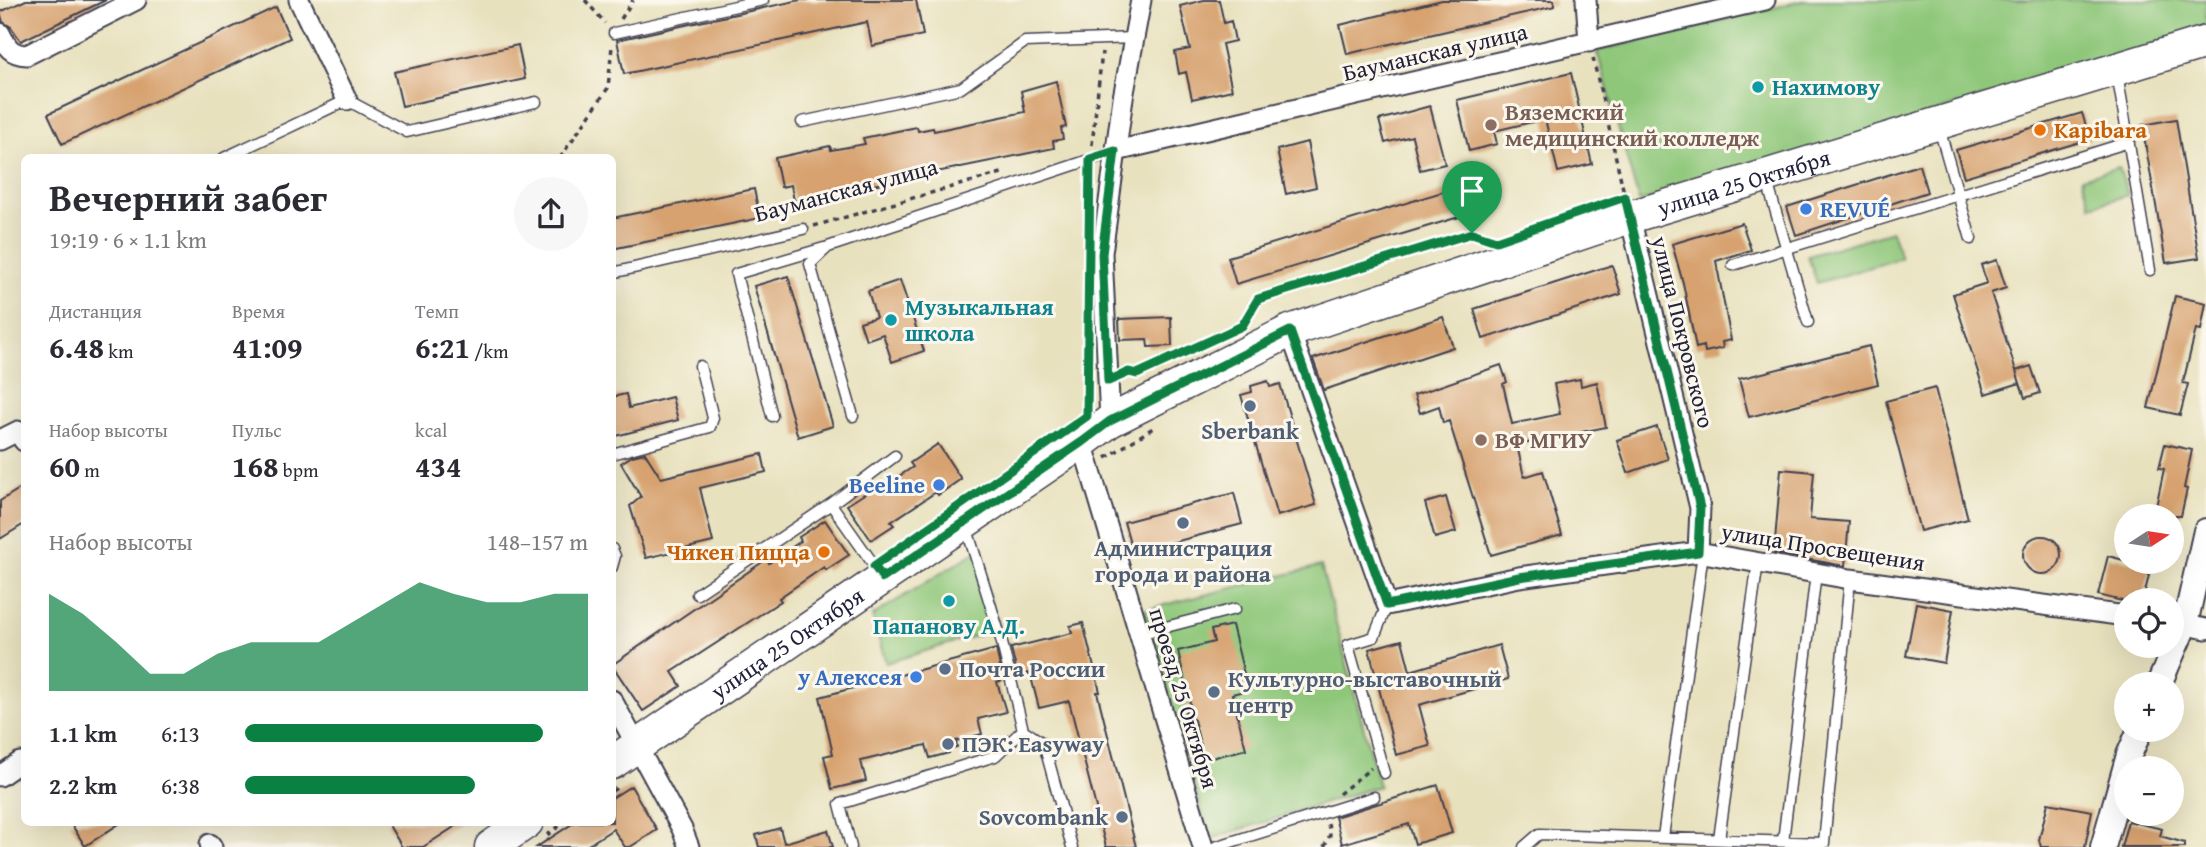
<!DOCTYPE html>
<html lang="ru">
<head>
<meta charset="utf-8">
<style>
  body { margin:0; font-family:"Gentium Book Plus",serif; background:#f7f7f7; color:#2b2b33; height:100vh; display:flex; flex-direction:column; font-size:26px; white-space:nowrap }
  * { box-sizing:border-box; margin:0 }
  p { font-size:23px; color:#7c7c81 }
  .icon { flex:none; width:38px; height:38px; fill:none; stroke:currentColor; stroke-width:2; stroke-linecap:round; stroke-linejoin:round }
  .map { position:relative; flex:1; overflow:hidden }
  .drawer { position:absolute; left:21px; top:154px; width:595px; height:672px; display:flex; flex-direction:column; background:#fff; border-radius:10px; box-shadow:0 7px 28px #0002 }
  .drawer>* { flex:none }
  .needle { width:46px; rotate:78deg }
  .controls { position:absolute; left:2114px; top:504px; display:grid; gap:14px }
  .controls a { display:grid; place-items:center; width:70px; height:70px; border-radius:50%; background:#fff; box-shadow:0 7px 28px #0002; font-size:35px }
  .pin { position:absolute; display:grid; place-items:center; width:60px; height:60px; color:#fff; margin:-72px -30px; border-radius:50% 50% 50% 0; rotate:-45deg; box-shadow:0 0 7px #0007 }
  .pin .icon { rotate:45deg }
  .round { display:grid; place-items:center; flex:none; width:74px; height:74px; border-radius:37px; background:#f7f7f7 }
  .overview { display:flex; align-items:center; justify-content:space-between; height:119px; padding:0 28px }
  h1 { font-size:38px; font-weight:700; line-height:52px }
  .figures { display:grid; grid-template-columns:repeat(3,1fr); gap:10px; height:119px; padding:7px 28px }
  .figures div { display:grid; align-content:center }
  .figures b { font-size:30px; font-weight:700 }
  .figures small { font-size:19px; font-weight:400 }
  .figures p { font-size:19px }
  .chart { height:196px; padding:14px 28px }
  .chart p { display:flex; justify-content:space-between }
  .chart svg { width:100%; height:126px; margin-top:7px; fill:#0b8043; opacity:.7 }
  ul { padding:0 28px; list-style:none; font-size:23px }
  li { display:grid; grid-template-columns:112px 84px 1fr; align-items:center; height:52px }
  li i { height:18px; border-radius:9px; background:#0b8043 }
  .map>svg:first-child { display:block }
  .park { fill:#8fc77a; stroke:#58745a; stroke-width:2 }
  .building { fill:#d7a270 }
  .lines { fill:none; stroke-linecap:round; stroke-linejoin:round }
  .service-casing { stroke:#403f4f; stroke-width:13 }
  .minor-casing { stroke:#403f4f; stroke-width:23 }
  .tertiary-casing { stroke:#403f4f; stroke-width:28 }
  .primary-casing { stroke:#403f4f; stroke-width:35 }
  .path { stroke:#403f4f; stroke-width:3.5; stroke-dasharray:5 5; stroke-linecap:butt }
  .service { stroke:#fff; stroke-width:10 }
  .minor { stroke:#fff; stroke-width:19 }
  .tertiary { stroke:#fff; stroke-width:24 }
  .primary { stroke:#fff; stroke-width:32 }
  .route-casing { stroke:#fff; stroke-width:14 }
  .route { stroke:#0b8043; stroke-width:9 }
  .culture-dot { fill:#0f9aa8; stroke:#fbf7ec; stroke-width:2.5 }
  .education-dot { fill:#8d6e63; stroke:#fbf7ec; stroke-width:2.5 }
  .food-dot { fill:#e8710a; stroke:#fbf7ec; stroke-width:2.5 }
  .shop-dot { fill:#3f7fe0; stroke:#fbf7ec; stroke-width:2.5 }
  .service-dot { fill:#5c6f8a; stroke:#fbf7ec; stroke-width:2.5 }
  .labels { text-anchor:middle; stroke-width:6; stroke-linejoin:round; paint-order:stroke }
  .street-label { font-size:23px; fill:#22223b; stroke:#fbf7ec }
  .culture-label { font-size:23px; font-weight:bold; fill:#0d838f; stroke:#fbf7ec; text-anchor:start }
  .education-label { font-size:23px; font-weight:bold; fill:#785e54; stroke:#fbf7ec; text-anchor:start }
  .food-label { font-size:23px; font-weight:bold; fill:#c56008; stroke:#fbf7ec; text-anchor:start }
  .shop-label { font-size:23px; font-weight:bold; fill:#366cbe; stroke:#fbf7ec; text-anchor:end }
  .service-label { font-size:23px; font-weight:bold; fill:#4e5e75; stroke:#fbf7ec; text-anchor:start }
</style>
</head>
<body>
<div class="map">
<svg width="2206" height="847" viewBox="0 0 2206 847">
  <rect width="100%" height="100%" fill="#fbf7ec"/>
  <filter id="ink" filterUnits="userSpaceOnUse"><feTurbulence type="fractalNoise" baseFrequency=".0143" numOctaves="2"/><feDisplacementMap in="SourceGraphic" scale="14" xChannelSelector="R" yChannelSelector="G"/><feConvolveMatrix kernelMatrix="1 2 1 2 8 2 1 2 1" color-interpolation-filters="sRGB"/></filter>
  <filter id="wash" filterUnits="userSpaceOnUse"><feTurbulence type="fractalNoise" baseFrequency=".00686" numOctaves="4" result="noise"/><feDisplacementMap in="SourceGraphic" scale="28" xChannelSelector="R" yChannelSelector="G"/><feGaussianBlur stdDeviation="1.57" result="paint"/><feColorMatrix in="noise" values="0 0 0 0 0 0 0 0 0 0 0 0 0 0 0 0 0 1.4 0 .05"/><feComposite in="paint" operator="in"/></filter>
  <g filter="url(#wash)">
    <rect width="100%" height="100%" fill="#e8e1be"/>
    <path class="park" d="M1806,0H2206V30L1639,202L1597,51Z
      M2119,167L2128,195L2091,206L2082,178Z
      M1892,231L1901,258L1817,283L1808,256Z
      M977,551L998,629L886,663L872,616Z
      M1321,566L1379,786L1210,839L1144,610Z"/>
    <g id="blocks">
      <path class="building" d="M26,0H106L21,41L11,27L3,22L0,12Z
        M800,0H916L923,35L872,46L867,22L624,74L617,40Z
        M1204,0H1219L1224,23L1231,21L1235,41L1222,44L1232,90L1192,99L1186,72L1179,74L1175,52L1190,49L1180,6Z
        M1442,0H1554L1555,6L1347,54L1340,25Z
        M276,7L290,38L62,144L48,114Z
        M518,45L525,79L402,106L394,72Z
        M1571,73L1592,164L1558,172L1545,119L1494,131L1497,144L1469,151L1457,100Z
        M1056,81L1066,127L1061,128L1063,139L1053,141L1054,148L794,201L791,185L781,187L775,158L830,146L831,150L865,144L863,138L917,127L918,131L933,128L934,131L1025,112L1021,91Z
        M1430,106L1445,164L1420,170L1412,136L1385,143L1379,120Z
        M2082,113L2090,139L1964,177L1956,150Z
        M2176,119L2199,258L2166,263L2142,125Z
        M1307,142L1316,187L1286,194L1277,150Z
        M1919,165L1927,192L1796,235L1787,207Z
        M754,189L760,218L612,249V218Z
        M1452,189L1459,217L1236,284L1228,257Z
        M1742,223L1751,250L1716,261L1731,340L1722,342L1723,348L1705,352L1704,346L1696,348L1683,283L1672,244Z
        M1997,260L2006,288L1991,293L2020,383L1985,394L1953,294L1987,283L1981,265Z
        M1612,265L1621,294L1483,339L1474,309Z
        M788,276L833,426L798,437L754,286Z
        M900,280L924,351L892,362L883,334L866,340L860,322L876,317L868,291Z
        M2175,296L2206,303L2201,330L2196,329L2183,383L2188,384L2180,415L2148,408Z
        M1171,317L1172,346L1148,347L1147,339L1120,340L1119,319Z
        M1443,317L1453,347L1324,390L1313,359Z
        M1869,346L1878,384L1749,417L1739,379Z
        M1501,365L1507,382L1503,384L1512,424L1560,414L1554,384L1580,379L1581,386L1597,382L1606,427L1517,445L1524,477L1543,471L1562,535L1491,555L1449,421L1443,423L1439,406L1420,413L1414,395Z
        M2031,366L2040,393L2025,398L2016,371Z
        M1268,381L1270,387L1280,384L1316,505L1277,516L1241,395L1252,392L1251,386Z
        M1935,388L1968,519L1920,531L1886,401Z
        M626,394L629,408L672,397L678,420L612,437V397Z
        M1657,427L1668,459L1628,473L1617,440Z
        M938,444L961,479L938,495L936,492L891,522L894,525L871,540L847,505L880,484L882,487L913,467L910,463Z
        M2165,444L2192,450L2184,488L2187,489L2181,516H2154L2164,469L2159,468Z
        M645,453L661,478L762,454L766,472L700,488L713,542L646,558L630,506L641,497L621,463L632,456Z
        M1781,469L1814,472L1810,519L1849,522L1845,566L1774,553Z
        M24,486V524L0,539V501Z
        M1234,493L1242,524L1133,553L1124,522Z
        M1446,497L1456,532L1435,538L1425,503Z
        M825,520L849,555L826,570L824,567L779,598L781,601L672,672L681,686L643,711L612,665L767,559L769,563L801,541L799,537Z
        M2023 555a19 19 0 1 1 38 0a19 19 0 1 1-38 0Z
        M2108,556L2151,567L2143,600H2126V602L2098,595Z
        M1916,603L1953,610L1944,663L1906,656Z
        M1083,623L1100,692H1097L1136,847H1106L1069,701L1039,708L1030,673L1018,676L1011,648L1072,633L1070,626Z
        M1232,625L1248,690L1232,694L1246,749L1204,760L1194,720L1184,714L1190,703L1178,651L1214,642L1211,630Z
        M1402,640L1410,671L1499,645L1508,679L1419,705L1430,746L1396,755L1369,649Z
        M996,649L1003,680L997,682L1006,712L978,719L982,734L956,741L957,747L948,749L949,753L930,758L926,745L861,761L866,781L832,789L824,756L833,754L820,697Z
        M1438,785L1452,833L1415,844L1409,824L1342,844L1335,817Z
        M631,786L657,830L630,847H625L613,829L585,847H537L575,822H612V798Z
        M2048,803L2092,811L2085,847H2041L2039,840Z
        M2128,821L2162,829L2160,836L2185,843V847H2121Z
        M70,822H122L85,846Z
        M387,822H462L423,847H402Z
        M780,828L784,843L828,830L833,847H759L756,835Z"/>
    </g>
  </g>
  <g filter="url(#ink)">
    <use href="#blocks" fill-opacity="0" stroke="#403f4f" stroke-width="2"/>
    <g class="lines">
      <g class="service-casing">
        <path id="service" d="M614,33L763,0
          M2117,73L2150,270
          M802,122L961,88L1025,42L1134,38
          M1939,128L1971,239
          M224,158L347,100L407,132L536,102
          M1766,178L1808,322
          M1733,265L2129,142
          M612,273L803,229
          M772,416L736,274L824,248
          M853,416L810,264L828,247L1116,151
          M612,454L710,427L713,418L700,366
          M831,504L895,456
          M966,526L1001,639L1023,730L1044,744L1072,847
          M612,549L615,556L612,567
          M697,594L831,504L881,575
          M1139,634L1235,609
          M1384,773L1348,645L1374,637L1387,605
          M1663,837L1703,553
          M1719,839L1758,562
          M1783,841L1816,573
          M851,847L840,804L995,756L1023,730
          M1215,847L1374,797
          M1524,847L1539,834L1824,843L1850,579"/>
      </g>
      <g class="minor-casing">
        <path id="minor" d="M299,0L347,100
          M1586,0L1589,42
          M0,33C7,47 10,54 27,55L136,0
          M1116,151L1765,0
          M1630,217L1700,508L1698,552
          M1290,331L1387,605L1519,577L1698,552L1850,579L2126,616
          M1110,421L1102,253L1123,98L1141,0
          M0,440L18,431L24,441
          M1082,442L1203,847
          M2172,622L2206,629
          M612,700L682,829L689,847
          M0,776L20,762
          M210,844L212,847"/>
      </g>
      <g class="tertiary-casing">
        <path id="tertiary" d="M2159,684L2185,624L2206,531
          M2103,847L2129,755L2140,730"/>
      </g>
      <g class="primary-casing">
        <g id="primary">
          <path id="s1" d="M612,763L1082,442L1110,421L1290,331L1630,217L2206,42"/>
          <path d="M491,847L527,822"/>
        </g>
      </g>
      <path class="path" d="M585,0L605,23
        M621,19L633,0
        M1593,58L1624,193
        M1092,145L1102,52
        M560,158L608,88L612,46
        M1090,198V174
        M814,226L1005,172
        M1241,327L1258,299L1472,233L1490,239
        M1126,374H1137L1234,330
        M1087,408L1089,387
        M1106,458L1153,428
        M612,791L620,786
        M1339,794L1371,768
        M547,835L565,822
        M1324,847L1330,835L1328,824"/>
      <use href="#service" class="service"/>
      <use href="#minor" class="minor"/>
      <use href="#tertiary" class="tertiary"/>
      <use href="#primary" class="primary"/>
    </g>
  </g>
  <g class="lines" filter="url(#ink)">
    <g class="route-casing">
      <path id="route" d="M1115,151L1102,254L1108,381L1129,372L1137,374L1242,326L1258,299L1472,233L1496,241L1625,197L1700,508L1698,552L1519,577L1387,605L1290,331L1110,421L1082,442L883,578L874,566L1087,416L1090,159Z"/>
    </g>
    <use href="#route" class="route"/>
  </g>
  <g class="culture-dot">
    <circle cx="1758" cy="87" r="7"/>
    <circle cx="891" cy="320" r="7"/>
    <circle cx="949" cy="601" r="7"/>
  </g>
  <g class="education-dot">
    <circle cx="1491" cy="125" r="7"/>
    <circle cx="1481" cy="440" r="7"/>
  </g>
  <g class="food-dot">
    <circle cx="2040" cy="130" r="7"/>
    <circle cx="824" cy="552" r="7"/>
  </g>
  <g class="shop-dot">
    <circle cx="1806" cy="209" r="7"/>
    <circle cx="939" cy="485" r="7"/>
    <circle cx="916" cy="677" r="7"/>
  </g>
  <g class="service-dot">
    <circle cx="1250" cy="406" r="7"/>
    <circle cx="1183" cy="523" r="7"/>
    <circle cx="945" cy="669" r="7"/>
    <circle cx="1214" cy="692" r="7"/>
    <circle cx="948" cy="744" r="7"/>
    <circle cx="1122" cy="817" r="7"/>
  </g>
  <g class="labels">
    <g class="street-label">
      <text transform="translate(1435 52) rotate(-13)" y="8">Бауманская улица</text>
      <text dy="8" stroke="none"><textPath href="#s1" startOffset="1283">улица 25 Октября</textPath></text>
      <text transform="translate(846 190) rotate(-15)" y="8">Бауманская улица</text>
      <text transform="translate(1683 332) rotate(76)" y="8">улица Покровского</text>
      <text transform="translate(1823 547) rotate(9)" y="8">улица Просвещения</text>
      <text dy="8" stroke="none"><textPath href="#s1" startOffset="212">улица 25 Октября</textPath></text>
      <text transform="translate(1184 698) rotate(73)" y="8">проезд 25 Октября</text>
    </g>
    <g class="culture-label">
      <text x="1772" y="95">Нахимову</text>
      <text x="905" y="315">Музыкальная<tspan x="905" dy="26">школа</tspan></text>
      <text x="949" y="634" text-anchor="middle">Папанову А.Д.</text>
    </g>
    <g class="education-label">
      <text x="1505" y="120">Вяземский<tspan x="1505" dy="26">медицинский колледж</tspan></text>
      <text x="1495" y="448">ВФ МГИУ</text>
    </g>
    <g class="food-label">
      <text x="2054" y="138">Kapibara</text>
      <text x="810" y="560" text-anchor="end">Чикен Пицца</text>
    </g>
    <g class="shop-label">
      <text x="1820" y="217" text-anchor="start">REVUÉ</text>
      <text x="925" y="493">Beeline</text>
      <text x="902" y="685">у Алексея</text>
    </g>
    <g class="service-label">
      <text x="1250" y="439" text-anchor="middle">Sberbank</text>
      <text x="1183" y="556" text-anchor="middle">Администрация<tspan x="1183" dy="26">города и района</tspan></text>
      <text x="959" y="677">Почта России</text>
      <text x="1228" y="687">Культурно-выставочный<tspan x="1228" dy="26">центр</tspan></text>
      <text x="962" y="752">ПЭК: Easyway</text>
      <text x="1108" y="825" text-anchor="end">Sovcombank</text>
    </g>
  </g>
</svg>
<div class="controls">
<a><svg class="needle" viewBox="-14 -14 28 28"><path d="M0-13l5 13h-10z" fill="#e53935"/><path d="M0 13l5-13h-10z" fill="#7c7c81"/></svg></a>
<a><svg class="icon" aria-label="locate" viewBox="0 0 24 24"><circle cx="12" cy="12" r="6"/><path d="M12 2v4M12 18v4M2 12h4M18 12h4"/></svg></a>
<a>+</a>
<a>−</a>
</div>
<div class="pin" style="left:1472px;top:233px;background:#1e9e55"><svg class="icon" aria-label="arrive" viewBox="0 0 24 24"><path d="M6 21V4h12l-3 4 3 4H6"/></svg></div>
<section class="drawer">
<div class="overview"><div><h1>Вечерний забег</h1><p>19:19 · 6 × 1.1 km</p></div><a class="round"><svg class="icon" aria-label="share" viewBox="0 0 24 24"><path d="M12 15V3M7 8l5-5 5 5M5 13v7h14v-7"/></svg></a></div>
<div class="figures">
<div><p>Дистанция</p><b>6.48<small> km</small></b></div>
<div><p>Время</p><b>41:09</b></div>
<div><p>Темп</p><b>6:21<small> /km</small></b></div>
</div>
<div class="figures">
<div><p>Набор высоты</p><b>60<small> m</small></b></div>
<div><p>Пульс</p><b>168<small> bpm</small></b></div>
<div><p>kcal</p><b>434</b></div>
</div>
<div class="chart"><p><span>Набор высоты</span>148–157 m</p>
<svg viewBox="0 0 160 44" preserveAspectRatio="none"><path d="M0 44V10L10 17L20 27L30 38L40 38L50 31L60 27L70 27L80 27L90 20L100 13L110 6L120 10L130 13L140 13L150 10L160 10V44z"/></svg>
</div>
<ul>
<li><b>1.1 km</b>6:13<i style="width:87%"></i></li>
<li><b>2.2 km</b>6:38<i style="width:67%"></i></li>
</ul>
</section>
</div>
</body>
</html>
